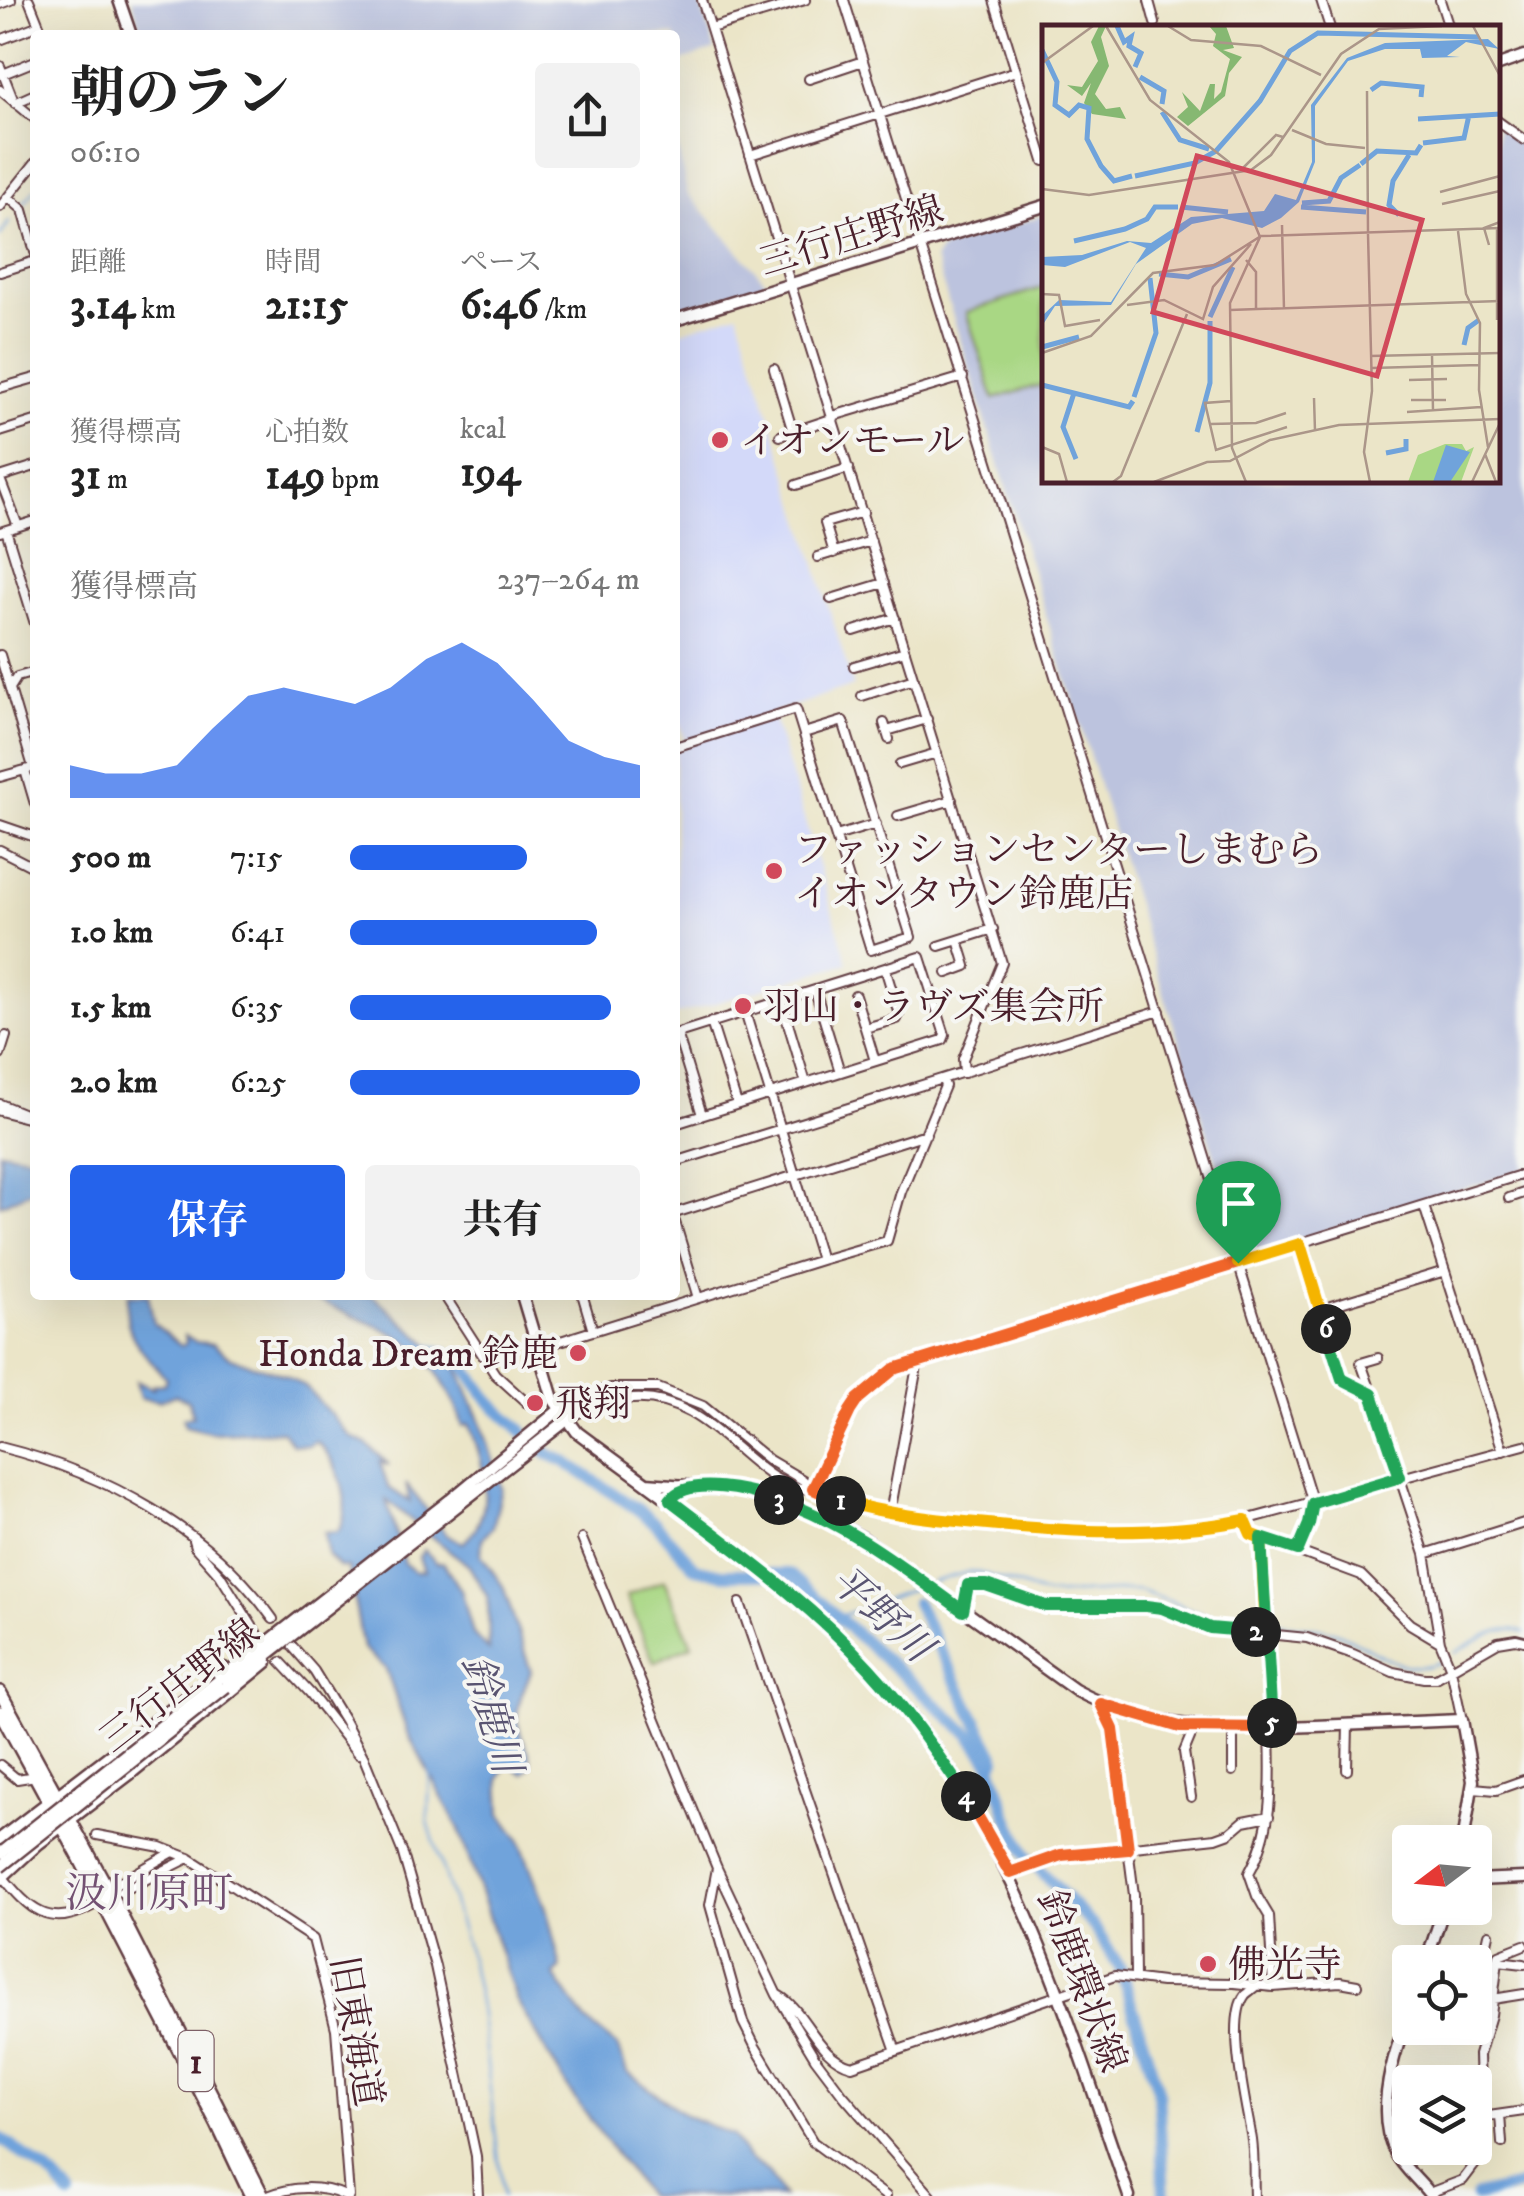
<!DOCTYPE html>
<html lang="ja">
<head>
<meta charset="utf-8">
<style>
  body { margin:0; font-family:"IM FELL DW Pica","Noto Serif JP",serif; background:#f2f2f2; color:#222; height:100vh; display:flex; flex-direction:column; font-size:38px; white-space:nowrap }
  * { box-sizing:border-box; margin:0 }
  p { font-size:32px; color:#767676 }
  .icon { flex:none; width:55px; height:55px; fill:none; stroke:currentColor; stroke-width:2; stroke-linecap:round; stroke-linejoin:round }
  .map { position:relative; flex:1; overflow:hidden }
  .sheet { position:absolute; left:30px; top:30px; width:650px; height:1270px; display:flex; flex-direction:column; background:#fff; border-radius:10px; box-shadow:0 10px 40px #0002 }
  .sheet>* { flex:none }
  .needle { width:65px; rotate:254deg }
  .fabs { position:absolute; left:1392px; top:1825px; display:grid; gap:20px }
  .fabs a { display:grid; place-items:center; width:100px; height:100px; border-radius:10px; background:#fff; box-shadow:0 10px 40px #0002; font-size:50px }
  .pin { position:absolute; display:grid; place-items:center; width:85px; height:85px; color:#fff; margin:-102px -42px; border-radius:50% 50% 50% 0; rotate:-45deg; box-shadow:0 0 10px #0007 }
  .pin .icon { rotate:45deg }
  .km { position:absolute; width:50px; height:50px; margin:-25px; border-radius:50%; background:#222; color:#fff; font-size:28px; line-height:50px; text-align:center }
  .round { display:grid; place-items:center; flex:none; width:105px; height:105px; border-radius:10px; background:#f2f2f2 }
  .head { display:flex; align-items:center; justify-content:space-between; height:170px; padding:0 40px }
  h1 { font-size:55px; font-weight:700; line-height:75px }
  .figures { display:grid; grid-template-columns:repeat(3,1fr); gap:15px; height:170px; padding:10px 40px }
  .figures div { display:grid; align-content:center }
  .figures b { font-size:42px; font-weight:700 }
  .figures small { font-size:28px; font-weight:400 }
  .figures p { font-size:28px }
  .chart { height:280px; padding:20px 40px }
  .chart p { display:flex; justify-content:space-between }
  .chart svg { width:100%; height:180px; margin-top:10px; fill:#2563eb; opacity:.7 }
  .primary-button { display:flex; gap:20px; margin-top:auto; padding:20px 40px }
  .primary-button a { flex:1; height:115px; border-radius:10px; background:#2563eb; color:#fff; font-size:40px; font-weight:700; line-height:115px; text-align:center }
  .primary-button a+a { background:#f2f2f2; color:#222 }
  ul { padding:0 40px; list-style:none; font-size:32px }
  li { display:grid; grid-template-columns:160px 120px 1fr; align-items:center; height:75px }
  li i { height:25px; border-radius:12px; background:#2563eb }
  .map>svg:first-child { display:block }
  .built { fill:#d3d9f9 }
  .industrial { fill:#bcc3de }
  .green { fill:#a9d784; stroke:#7a7b58; stroke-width:2.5 }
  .water { fill:#70a3db; stroke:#5d6183; stroke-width:2.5; fill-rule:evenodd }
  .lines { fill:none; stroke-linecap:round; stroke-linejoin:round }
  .stream { stroke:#70a3db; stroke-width:2.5 }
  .river { stroke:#70a3db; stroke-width:12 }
  .minor-casing { stroke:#623d43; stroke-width:12 }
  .major-casing { stroke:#623d43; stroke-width:15 }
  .highway-casing { stroke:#623d43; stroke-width:16 }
  .minor { stroke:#fff; stroke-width:8 }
  .major { stroke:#fff; stroke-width:10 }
  .highway { stroke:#fff; stroke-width:11 }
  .major-bridge-casing { stroke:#623d43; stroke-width:15; stroke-linecap:butt }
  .major-bridge { stroke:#fff; stroke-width:10 }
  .split-1-casing { stroke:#fff; stroke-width:20 }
  .split-2-casing { stroke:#fff; stroke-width:20 }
  .split-3-casing { stroke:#fff; stroke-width:20 }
  .split-4-casing { stroke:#fff; stroke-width:20 }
  .split-5-casing { stroke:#fff; stroke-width:20 }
  .split-6-casing { stroke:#fff; stroke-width:20 }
  .split-7-casing { stroke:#fff; stroke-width:20 }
  .split-1 { stroke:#f0652b; stroke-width:12 }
  .split-2 { stroke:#f5b400; stroke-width:12 }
  .split-3 { stroke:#22a559; stroke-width:12 }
  .split-4 { stroke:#22a559; stroke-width:12 }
  .split-5 { stroke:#f0652b; stroke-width:12 }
  .split-6 { stroke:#22a559; stroke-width:12 }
  .split-7 { stroke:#f5b400; stroke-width:12 }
  .poi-dot { fill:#d1495b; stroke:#f6f6f2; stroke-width:4 }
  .labels { text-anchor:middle; stroke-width:8; stroke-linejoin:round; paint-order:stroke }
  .shield { fill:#f6f6f2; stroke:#7e6067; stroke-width:2.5 }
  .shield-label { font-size:35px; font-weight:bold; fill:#4a1f2b }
  .street-label { font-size:38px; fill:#4a1f2b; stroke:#f6f6f2 }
  .poi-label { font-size:38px; fill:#4a1f2b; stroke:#f6f6f2; text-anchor:start }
  .water-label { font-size:40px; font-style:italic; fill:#595471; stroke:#f6f6f2 }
  .quarter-label { font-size:42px; fill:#735172; stroke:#f6f6f2 }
  .inset-river { fill:none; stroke:#70a3db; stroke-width:5 }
  .inset-road { fill:none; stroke:#ab9689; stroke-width:2.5 }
  .view { fill:#d1495b; fill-opacity:0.15; stroke:#d1495b; stroke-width:5 }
  .inset-edge { fill:none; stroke:#4a1f2b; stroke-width:5 }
</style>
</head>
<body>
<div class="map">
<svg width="1524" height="2196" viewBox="0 0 1524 2196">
  <rect width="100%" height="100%" fill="#f6f6f2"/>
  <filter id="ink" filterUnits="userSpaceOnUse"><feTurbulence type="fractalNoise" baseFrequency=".01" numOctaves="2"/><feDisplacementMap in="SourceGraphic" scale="20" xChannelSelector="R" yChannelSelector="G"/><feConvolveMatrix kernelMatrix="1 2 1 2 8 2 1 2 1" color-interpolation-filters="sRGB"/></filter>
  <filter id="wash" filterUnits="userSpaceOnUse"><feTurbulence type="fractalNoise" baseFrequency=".0048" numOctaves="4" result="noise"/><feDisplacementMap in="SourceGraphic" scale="40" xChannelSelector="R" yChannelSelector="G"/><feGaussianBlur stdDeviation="2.25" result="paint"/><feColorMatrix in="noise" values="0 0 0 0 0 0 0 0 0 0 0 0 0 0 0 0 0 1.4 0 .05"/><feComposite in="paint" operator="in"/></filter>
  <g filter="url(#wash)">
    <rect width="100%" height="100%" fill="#ebe5c8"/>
    <path class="built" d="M738,313L853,686L772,713L848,963L675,1015V751L687,746L675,708V333Z"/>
    <path class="industrial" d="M132,0H699L715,50L682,61L679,97L675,98V35H143Z
      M1497,125L1524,145V1170L1246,1257L935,259L941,249L1044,215V480H1496Z
      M675,130L687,193L767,283L675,312Z"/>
    <path class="green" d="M1044,287V394L1040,385L994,399L966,312Z
      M664,1580L692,1645L654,1662L626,1596Z"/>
    <path class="water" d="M0,1151L35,1157V1189L0,1205Z
      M128,1295H148L154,1324L182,1346L186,1343L185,1335L196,1342L213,1344L231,1358L285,1375L306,1387L351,1437L367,1444L389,1465L380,1462L388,1487L410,1502L406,1484L446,1534L463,1543C498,1513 484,1461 469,1424L463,1426C454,1396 429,1353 400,1337C370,1321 337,1311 307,1295H372L458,1369L481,1422L502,1488L493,1527L482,1539L481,1555L503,1586L531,1672C522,1693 512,1712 521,1735C526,1746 531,1754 531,1766L524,1774L508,1764L499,1778L501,1814L519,1839L546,1908L561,1968L554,1975L586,2021L617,2046L627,2072L685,2115L732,2135L749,2159L768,2172L783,2196H647L572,2095L516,1999L459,1829L407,1732L386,1669L363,1648L348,1567H339L328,1556L324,1533L338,1532C354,1504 339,1462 316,1441L308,1446L292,1444L283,1431L213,1433L185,1426L183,1418L193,1416L188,1400L175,1395L159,1401L140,1398L136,1381L153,1389V1385L164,1384L166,1378C141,1350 121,1334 128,1295ZM386,1500L469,1566L488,1598L489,1650L473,1634L461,1590L443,1562L437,1563L424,1550L419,1557L424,1571L415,1572L405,1564Z"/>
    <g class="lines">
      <path class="stream" d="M24,203L35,189
        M0,236L9,222
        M932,1582L968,1572L982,1573L1047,1595L1138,1590L1212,1617L1263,1623
        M838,1617L924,1585
        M1271,1623C1292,1625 1314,1626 1335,1632C1369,1643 1401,1680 1439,1662
        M1455,1653C1475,1641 1500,1623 1524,1632
        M430,1771L428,1822L469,1954L480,2007L503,2196"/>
      <path class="river" d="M423,1349L445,1353L463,1364L491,1403L548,1454L564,1461L637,1509L655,1523L695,1568L722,1574H789L970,1735L991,1764L1008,1817L1025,1854L1094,1927L1120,1968L1158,2089L1164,2196
        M916,1603L996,1759L993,1762
        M0,2138L54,2177L70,2196
        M1476,2196L1524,2185"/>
    </g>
  </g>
  <g filter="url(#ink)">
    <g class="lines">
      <g class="minor-casing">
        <path id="minor" d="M29,0L43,35
          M702,0L1002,963L963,1059L964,1073
          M844,0L1313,1503L1309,1524L1298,1550
          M994,0L1044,161
          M1321,0L1330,28
          M1440,0L1449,28
          M1149,1L1155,23
          M0,4L11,0
          M711,28L805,0
          M0,40L39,25
          M0,66L13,99
          M3,74L35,61
          M809,79L863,61
          M0,90L35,119
          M15,103L35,94
          M1496,120L1524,140
          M750,155L1016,71
          M8,197L23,210L35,252
          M0,207L35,163
          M0,272L35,261
          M774,369L793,432
          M0,388L35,378
          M833,416L963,377
          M0,432L35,421
          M780,436L834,418
          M0,477L35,466
          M0,479L18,526
          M796,485L849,468
          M6,530L35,624
          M0,532L35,521
          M834,553L825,523L863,512
          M818,557L871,541
          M831,599L884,583
          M854,631L895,618
          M0,655L33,767
          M854,666L905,651
          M10,688L17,677L35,672
          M862,696L914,679
          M884,723L889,739
          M887,731L927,719
          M675,747L796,709L871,950L911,937L843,721L804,733
          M900,764L937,753
          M35,767L25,770L35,804
          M0,777L25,770
          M898,816L952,800
          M0,825L35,837
          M836,836L876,824
          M0,850L35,868
          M939,946L993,929
          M947,973L966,966L958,940
          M815,990L840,1072
          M855,995L875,1061
          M781,1000L806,1083
          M711,1022L737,1104
          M865,1028L897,1019L899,1014L885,968
          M677,1033L702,1115
          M675,1034L920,957L945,1035L943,1040L675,1124
          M0,1055L6,1036
          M0,1104L27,1115
          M0,1111L35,1120
          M675,1162L1160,1011
          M1509,1198L1524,1193
          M1424,1206L1503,1451
          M675,1213L926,1134
          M675,1222L698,1298
          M1301,1245L1341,1379L1372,1394L1425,1554L1440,1642L1451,1669L1462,1720
          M821,1260L887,1241L901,1192L945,1086L943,1080
          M444,1295L495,1374L527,1403
          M583,1297L593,1331
          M1321,1309L1445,1271
          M538,1348L821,1260L745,1012
          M1372,1394L1361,1363L1378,1358
          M559,1410L577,1399L611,1388H658L703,1406L769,1460L803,1480L813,1489L840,1501L920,1518L1076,1531L1175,1529L1245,1520L1524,1445
          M567,1420C587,1406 608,1400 632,1399C715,1393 752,1492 813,1489
          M0,1447C105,1473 209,1529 273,1619
          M813,1489C833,1442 851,1390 901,1366L1524,1174
          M890,1513L918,1361
          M1245,1520L1251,1534L1361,1575L1410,1624L1440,1642
          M1261,1538L1273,1727
          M582,1539L717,1868L777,1995L815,2058L843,2095L931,2196
          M193,1540L195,1547L220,1575L257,1634
          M1425,1554L1524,1523
          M740,1603L896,2051
          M963,1611L968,1585H986L1046,1606L1129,1604L1162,1609L1217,1629L1307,1638L1353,1654L1393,1672L1424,1678H1436L1498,1642L1516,1639L1524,1641
          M293,1647L314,1671L344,1720L364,1758L402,1851L435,1966L476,2156L478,2196
          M281,1662L310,1693L358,1754
          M1101,1704L1113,1729L1134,1895L1135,1977
          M1233,1728V1771
          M1270,1728C1271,1778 1275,1828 1249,1873L1257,1896L1269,1916L1273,1987
          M0,1765L17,1779L36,1776
          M1347,1770L1348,1724
          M1473,1788L1496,1790L1524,1780
          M1191,1797L1184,1752L1194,1728
          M97,1835L161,1847L189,1858L313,1939L336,2029L349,2196
          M717,1868L710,1905L743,2022L755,2046L813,2142L886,2196
          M1009,1873L1061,1855L1216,1838L1230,1833L1244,1821L1269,1816
          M2,1876C29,1909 49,1930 92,1906
          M108,1889L173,1852
          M121,1892L189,1858
          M1482,1965L1489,1934
          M1475,1970L1498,1961L1499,1955L1524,1945
          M778,1995C807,2011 816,2057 852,2066L1115,1976L1162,1982L1234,1983L1273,1987L1340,1982L1357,1985
          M1493,1999L1524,1994
          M1500,2115L1502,2143
          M1475,2118L1524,2111
          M1387,2121L1410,2118
          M1429,2193L1463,2180L1482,2155L1479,2055L1491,2015L1498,1961L1524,1964
          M268,2196C291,2186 321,2185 345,2196
          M1254,2196C1253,2176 1255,2153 1251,2134C1246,2104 1226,2020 1245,1995C1247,1993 1255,1987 1257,1985"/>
      </g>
      <g class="major-casing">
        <path id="major" d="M119,0L131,35
          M1496,66L1524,56
          M675,320L1044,206
          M522,1295L553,1399L577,1432C676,1506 780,1576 866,1665C1009,1813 1063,2007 1129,2196
          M646,1483L741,1490L762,1494L826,1518L863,1538L1075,1690C1155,1733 1228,1729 1315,1726C1364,1724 1413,1722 1462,1720L1473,1781L1463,1842
          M218,1681L450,1500L559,1410
          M226,1687L567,1420
          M0,1839L224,1668
          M0,1879L38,1844L130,1774L267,1662
          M1475,1880L1524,1878
          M1426,1962L1444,1908
          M1410,2012C1394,2051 1374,2112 1395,2152C1404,2169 1420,2181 1431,2196"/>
      </g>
      <g class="highway-casing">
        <path id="highway" d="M0,1692L108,1889L263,2196
          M0,1712L79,1857L217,2124L251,2196"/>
      </g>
      <use href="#minor" class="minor"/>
      <use href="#major" class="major"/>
      <use href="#highway" class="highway"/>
      <g class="major-bridge-casing">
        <path id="major-bridge" d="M0,1854L218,1681
          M0,1867L226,1687"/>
      </g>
      <use href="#major-bridge" class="major-bridge"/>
    </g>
  </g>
  <g class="lines" filter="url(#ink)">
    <g class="split-1-casing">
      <path id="split-1" d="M841,1501L813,1489L850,1411L858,1399L894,1369L1238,1263"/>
    </g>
    <g class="split-2-casing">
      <path id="split-2" d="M841,1501C886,1514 931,1519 977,1523C1066,1532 1156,1537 1245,1520L1251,1534L1261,1538L1266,1633L1256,1632"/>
    </g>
    <g class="split-3-casing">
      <path id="split-3" d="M779,1500C849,1524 904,1568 963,1611L968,1585H986L1046,1606H1146L1162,1608L1210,1628L1256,1632"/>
    </g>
    <g class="split-4-casing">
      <path id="split-4" d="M779,1500C752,1491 689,1475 670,1500C738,1552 810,1603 869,1668C905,1707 936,1752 966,1796"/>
    </g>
    <g class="split-5-casing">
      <path id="split-5" d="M966,1796L1010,1873L1061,1855L1128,1849L1113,1729L1101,1704L1180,1727L1270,1728L1272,1723"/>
    </g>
    <g class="split-6-casing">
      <path id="split-6" d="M1272,1723L1261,1538L1298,1550L1309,1524L1313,1503L1400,1477L1372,1394L1342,1379L1326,1329"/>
    </g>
    <g class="split-7-casing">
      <path id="split-7" d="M1238,1263L1300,1244L1326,1329"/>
    </g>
    <use href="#split-1" class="split-1"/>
    <use href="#split-2" class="split-2"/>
    <use href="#split-3" class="split-3"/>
    <use href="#split-4" class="split-4"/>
    <use href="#split-5" class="split-5"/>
    <use href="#split-6" class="split-6"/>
    <use href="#split-7" class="split-7"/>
  </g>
  <g class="poi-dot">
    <circle cx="720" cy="440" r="10"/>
    <circle cx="774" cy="871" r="10"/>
    <circle cx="743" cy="1006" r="10"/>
    <circle cx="578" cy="1353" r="10"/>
    <circle cx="535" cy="1403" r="10"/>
    <circle cx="1208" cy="1964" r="10"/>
  </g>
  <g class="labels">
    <rect class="shield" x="178.5" y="2031" width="35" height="60" rx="8"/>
    <g class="shield-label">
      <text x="196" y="2073">1</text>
    </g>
    <g class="street-label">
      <text transform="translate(851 235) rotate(-17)" y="13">三行庄野線</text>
      <text transform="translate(179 1685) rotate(-38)" y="13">三行庄野線</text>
      <text transform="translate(1083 1981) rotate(70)" y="13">鈴鹿環状線</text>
      <text transform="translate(357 2031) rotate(80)" y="13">旧東海道</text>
    </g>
    <g class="poi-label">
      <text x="740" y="453">イオンモール</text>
      <text x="794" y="862">ファッションセンターしまむら<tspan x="794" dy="44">イオンタウン鈴鹿店</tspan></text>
      <text x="763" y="1019">羽山・ラヴズ集会所</text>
      <text x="558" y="1366" text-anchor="end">Honda Dream 鈴鹿</text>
      <text x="555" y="1416">飛翔</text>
      <text x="1228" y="1977">佛光寺</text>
    </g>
    <g class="water-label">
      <text transform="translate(882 1613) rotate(42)" y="14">平野川</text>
      <text transform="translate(493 1714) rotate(74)" y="14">鈴鹿川</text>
    </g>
    <g class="quarter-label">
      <text x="149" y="1907">汲川原町</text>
    </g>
  </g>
  <g transform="translate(1042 25)">
    <rect width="458" height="458" fill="#ebe5c8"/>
    <path d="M403,419H420L424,426L432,422L419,457H366L376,430Z" fill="#a9d784"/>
    <path d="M57,1H64L59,12L67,41L53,69L64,84L78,82L84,94L50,89L42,78L49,58L40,71L25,60L40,62L56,36L49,17ZM167,1H184L192,23L181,25L200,32L187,48L183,71L146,101L135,92L146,82L140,67L158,86L168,59H173L172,74L179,67L188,34L171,21L174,9Z" fill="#86b872"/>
    <path d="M446,14L457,24L424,17L405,31L418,32L380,33L378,24H343L306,36L273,81V137L257,177L239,193L220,203L180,193L150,199L94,239L69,280L13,281L0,301L1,290L17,275L69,277L104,223L88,217L23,242L0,240V232L40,230L85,216L109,218L149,192L222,186L233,169L254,175L270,137L269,80L305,33L343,18ZM404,420L428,427L408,457H391Z" fill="#70a3db"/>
    <path class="inset-river" d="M75,1L82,17L89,12L87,21L99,28L93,42M0,25L15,57L13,80L27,90L37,80L47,83L45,114L59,141L72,156L90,151M98,52L122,66L120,79M329,65L339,58L380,62L379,72M120,87L138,115L167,124M376,94L458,89M381,118L422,113L427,90M319,139L335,126L374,128L379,120M93,151L153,138L174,126L218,76L248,26L276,8L437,12M260,178L287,176L299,153L318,140M139,182L186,187M259,182L324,187M357,190L347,180L351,156L367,130M32,216L83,204L105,194L113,182H136M117,249L146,252L189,234M168,292L191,242M422,320L426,303L437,295M0,322L37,312M0,360L87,382L91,376M32,368L21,402L34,434M92,372L114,308L108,253M155,407L168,358V296M344,428L364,424V414"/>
    <path class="inset-road" d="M64,1L108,75L187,137L218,212M126,1L149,15L219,21L279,50M431,1L458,51M0,38L51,1M325,66L326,207M250,105L284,119L323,123M201,143L234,110L241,112M0,164L47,170L209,145L229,130L299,29L337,4L400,1M398,167L458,151M400,179L458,166M240,200L242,284M416,206L424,269L438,298L437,365L446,422M326,209L330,366L322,427L328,457M447,220L442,203L458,197M204,235L214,247V285M0,269L17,270L23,301L58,295M85,280L122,275L161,294L171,262L209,219M188,285L458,276M455,295V204M0,328L49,311L111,248L173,240L219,211L458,203M390,329L391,386M328,331L458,328M330,343L437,340M367,355L405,354M272,373L273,406M369,375H404M189,376L163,378L174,425L245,402M365,387L439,382M168,399L214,398L244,388M0,422L17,429L25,457M443,429L454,457M71,457L79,451L145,289M112,457L165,437L188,436L228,415L297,400L458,394M204,457L190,423L188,278L218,212M430,457L458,398"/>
    <path class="view" d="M155,131L380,195L335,351L111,287Z"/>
    <rect width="458" height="458" class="inset-edge"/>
  </g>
</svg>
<div class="fabs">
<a><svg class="needle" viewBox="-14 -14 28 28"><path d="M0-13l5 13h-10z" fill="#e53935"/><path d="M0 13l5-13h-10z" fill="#767676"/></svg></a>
<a><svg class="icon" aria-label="locate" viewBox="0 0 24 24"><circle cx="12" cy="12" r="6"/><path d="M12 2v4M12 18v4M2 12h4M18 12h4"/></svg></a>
<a><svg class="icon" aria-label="layers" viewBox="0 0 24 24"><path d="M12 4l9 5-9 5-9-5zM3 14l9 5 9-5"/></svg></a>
</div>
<div class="pin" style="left:1238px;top:1263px;background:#1e9e55"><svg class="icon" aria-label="arrive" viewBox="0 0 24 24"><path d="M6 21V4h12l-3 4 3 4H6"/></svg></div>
<b class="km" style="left:841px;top:1501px">1</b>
<b class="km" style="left:1256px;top:1632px">2</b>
<b class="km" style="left:779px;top:1500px">3</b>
<b class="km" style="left:966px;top:1796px">4</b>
<b class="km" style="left:1272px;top:1723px">5</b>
<b class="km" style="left:1326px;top:1329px">6</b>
<section class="sheet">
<div class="head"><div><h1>朝のラン</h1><p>06:10</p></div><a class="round"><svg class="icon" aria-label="share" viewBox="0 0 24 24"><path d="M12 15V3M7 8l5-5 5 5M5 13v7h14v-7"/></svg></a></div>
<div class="figures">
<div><p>距離</p><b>3.14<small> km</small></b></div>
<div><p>時間</p><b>21:15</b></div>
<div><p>ペース</p><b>6:46<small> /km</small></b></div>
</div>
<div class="figures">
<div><p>獲得標高</p><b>31<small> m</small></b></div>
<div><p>心拍数</p><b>149<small> bpm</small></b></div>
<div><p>kcal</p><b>194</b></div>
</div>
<div class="chart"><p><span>獲得標高</span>237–264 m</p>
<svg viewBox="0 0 160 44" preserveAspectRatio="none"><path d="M0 44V36L10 38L20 38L30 36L40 27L50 19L60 17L70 19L80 21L90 17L100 10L110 6L120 11L130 20L140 30L150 34L160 36V44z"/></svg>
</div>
<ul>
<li><b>500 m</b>7:15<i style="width:61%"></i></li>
<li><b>1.0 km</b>6:41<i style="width:85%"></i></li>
<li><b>1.5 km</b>6:35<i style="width:90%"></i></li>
<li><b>2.0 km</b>6:25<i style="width:100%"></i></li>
</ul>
<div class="primary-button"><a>保存</a><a>共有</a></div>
</section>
</div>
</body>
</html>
